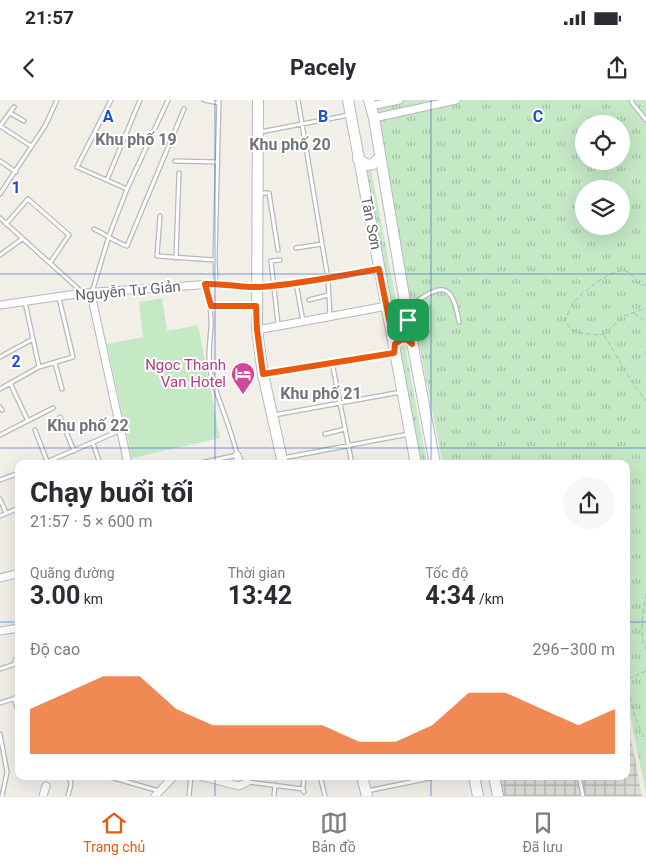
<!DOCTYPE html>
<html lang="vi">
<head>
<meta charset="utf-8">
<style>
  body { margin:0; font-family:Roboto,sans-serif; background:#f7f7f7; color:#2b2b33; height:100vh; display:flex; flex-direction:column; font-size:19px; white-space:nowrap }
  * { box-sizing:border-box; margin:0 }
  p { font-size:16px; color:#7c7c81 }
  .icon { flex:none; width:28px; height:28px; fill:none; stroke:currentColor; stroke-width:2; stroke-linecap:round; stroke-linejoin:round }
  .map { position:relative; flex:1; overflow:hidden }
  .details { position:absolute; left:15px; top:360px; width:615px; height:320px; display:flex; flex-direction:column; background:#fff; border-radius:10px; box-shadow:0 5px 20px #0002 }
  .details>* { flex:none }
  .fabs { position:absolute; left:575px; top:15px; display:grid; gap:10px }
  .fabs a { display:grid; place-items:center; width:55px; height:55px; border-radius:50%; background:#fff; box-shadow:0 5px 20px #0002; font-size:25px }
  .pin { position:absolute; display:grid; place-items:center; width:42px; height:42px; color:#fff; margin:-21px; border-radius:10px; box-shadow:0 2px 8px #0006 }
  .round { display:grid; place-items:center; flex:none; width:52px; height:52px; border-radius:26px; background:#f7f7f7 }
  .head { display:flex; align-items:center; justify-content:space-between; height:85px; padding:0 15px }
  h1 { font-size:28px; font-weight:700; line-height:38px }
  .stats { display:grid; grid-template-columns:repeat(3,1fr); gap:8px; height:85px; padding:5px 15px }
  .stats div { display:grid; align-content:center }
  .stats b { font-size:25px; font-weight:700 }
  .stats small { font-size:14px; font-weight:400 }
  .stats p { font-size:14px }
  .chart { height:140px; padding:10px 15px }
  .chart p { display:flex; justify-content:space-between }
  .chart svg { width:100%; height:90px; margin-top:5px; fill:#ea580c; opacity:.7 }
  .status { display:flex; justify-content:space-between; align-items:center; height:35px; padding:0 25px; background:#fff; direction:ltr }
  .status svg { height:14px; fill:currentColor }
  header { display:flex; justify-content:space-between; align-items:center; height:65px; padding:0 15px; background:#fff; font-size:22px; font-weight:700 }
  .tabs { display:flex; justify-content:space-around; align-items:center; height:70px; border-top:1px solid #e1e1e2; background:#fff; font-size:14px; color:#7c7c81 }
  .tabs a { display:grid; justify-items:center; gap:2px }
  .tabs .active { color:#ea580c }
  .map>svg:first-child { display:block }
  .industrial { fill:url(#industrial-grid) }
  .grass { fill:url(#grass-tufts); fill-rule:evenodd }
  .pitch { fill:#c5e8c5 }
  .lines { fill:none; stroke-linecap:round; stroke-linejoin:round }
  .lane-casing { stroke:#b5b8bc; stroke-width:5.5 }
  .street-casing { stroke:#b5b8bc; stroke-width:9 }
  .secondary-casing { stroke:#b6babf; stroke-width:12 }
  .path { stroke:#9cc7a9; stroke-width:1; stroke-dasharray:5 2.5; stroke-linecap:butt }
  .lane { stroke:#fff; stroke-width:3 }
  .street { stroke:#fff; stroke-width:7 }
  .secondary { stroke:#fff; stroke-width:10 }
  .route-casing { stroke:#fff; stroke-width:10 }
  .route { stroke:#ea580c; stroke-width:6 }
  .grid { fill:none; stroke:#1d4ed8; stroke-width:1; stroke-opacity:0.55 }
  .labels { text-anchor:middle; stroke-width:4; stroke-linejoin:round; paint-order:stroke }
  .street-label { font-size:15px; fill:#5f6368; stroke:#fff }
  .hotel-label { font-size:15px; fill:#b23c85; stroke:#fff; text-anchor:end }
  .neighbourhood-label { font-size:16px; font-weight:bold; fill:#70757a; stroke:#fff }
  .grid-label { font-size:16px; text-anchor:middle; font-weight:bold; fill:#1d4ed8; stroke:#fff; stroke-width:4; stroke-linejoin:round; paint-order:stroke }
</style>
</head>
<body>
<div class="status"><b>21:57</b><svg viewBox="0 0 49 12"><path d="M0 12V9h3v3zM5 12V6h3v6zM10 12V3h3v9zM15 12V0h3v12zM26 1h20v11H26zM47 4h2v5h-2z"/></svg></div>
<header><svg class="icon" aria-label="back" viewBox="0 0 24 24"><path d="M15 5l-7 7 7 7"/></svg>Pacely<svg class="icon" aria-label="share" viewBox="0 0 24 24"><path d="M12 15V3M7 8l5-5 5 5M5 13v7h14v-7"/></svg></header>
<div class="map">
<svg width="646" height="696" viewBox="0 0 646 696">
  <defs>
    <pattern id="industrial-grid" width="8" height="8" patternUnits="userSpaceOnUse" patternTransform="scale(1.25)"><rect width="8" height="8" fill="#e0deda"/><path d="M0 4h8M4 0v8" fill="none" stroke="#b9b8b5"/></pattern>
    <pattern id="grass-tufts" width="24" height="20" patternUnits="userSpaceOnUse" patternTransform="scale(1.25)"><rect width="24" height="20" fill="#c5e8c5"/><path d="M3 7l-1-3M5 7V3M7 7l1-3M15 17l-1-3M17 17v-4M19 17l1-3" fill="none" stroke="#a3c0a4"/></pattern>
  </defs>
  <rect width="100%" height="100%" fill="#f1efe8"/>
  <path class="industrial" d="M626,612L642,696H502L498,676H626Z"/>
  <path class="grass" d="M370,0H646V694L626,594V364H443ZM584,24H621V61H584ZM584,89H621V126H584Z
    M371,69L399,216L387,219L360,72Z
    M405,246L427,364H416L393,248Z"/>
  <path class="pitch" d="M162,198L167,231L198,225L220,338L132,358L107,244L143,237L139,202Z"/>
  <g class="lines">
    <g class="lane-casing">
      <path id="lane" d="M111,0L77,67L127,89
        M204,0L219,3
        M298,0L328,179L330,216
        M631,0L633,4L646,20
        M14,7L0,26L31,46
        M10,13L24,21
        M260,32L349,15
        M0,61L16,72
        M175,61L218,62
        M107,80L140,0
        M260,93H269L278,150
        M0,94L45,26L57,0
        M160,116L157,156L215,160
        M0,118L83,193
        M6,124L28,99L69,135L50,163
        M94,129C105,134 115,142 127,146L184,9
        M296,148L322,144
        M0,155L22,139
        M176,158L179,73
        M216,183L215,160L219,0
        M296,183L303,221
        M260,187L328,179L377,169
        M92,192L109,136L127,89L168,0
        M309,200L328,195
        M25,202L39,267
        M211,206H256
        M409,207C439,185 452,178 459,222
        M278,224L271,161L280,160
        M0,257L33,239
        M332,262L352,364
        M55,263L62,289
        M266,274L393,253
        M10,283L28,321
        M0,289L39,267L73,257L59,198
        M0,307L2,310
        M274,315L401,292
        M60,317L74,351
        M35,330L47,361
        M325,334L345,329
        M0,335L53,308
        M93,343L100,364
        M283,358L409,334
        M42,364L119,331
        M196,364L237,355C231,327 218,301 211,274C207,259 210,242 211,227C212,213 209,199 206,185
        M0,380L19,373
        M0,399L6,413
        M0,416L19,408
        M0,569L15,564V560L19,559
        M14,598L19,614
        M0,603L19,597
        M0,634L7,672L2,696
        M626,652H628
        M107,676L159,691
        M320,676L325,696
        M579,676L583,696
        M248,682L303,689L304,692
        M303,689L304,676
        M367,691L440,676
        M68,696L71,684L69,676
        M189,696L191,676
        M274,696L275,685"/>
    </g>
    <g class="street-casing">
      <path id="street" d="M371,6L399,0
        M374,18L456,0
        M91,194L128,364
        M0,205L83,193L213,184L257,187
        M257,230L387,206
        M237,355L240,364
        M0,478L19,473
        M0,531L19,528
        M200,676L239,686L247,682
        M43,696L46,686
        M155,696L174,676"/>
    </g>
    <g class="secondary-casing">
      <path id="secondary" d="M258,0L257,230L263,274L283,364
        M348,0L416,364
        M369,0L374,18L408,220L435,364
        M358,59L367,65L373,64L380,57
        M362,676L367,696
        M474,676L478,696
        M494,676L498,696"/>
    </g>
    <path class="path" d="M646,185H640C636,181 632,173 626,171C614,167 584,191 576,200C570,205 568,214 565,221L570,228L579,233L598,235L604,234L624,216L646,208
      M634,213L646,222
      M604,235L630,279L646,301
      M646,251V255
      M646,494C644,511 638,533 646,549
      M646,571L628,579C630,601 634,621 646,640"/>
    <use href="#lane" class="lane"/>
    <use href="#street" class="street"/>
    <use href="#secondary" class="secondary"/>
  </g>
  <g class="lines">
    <g class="route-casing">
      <path id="route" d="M379,169L390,224L398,228L403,226L408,220L412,244L408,240L402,239L395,244L394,253L263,274L257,230L256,206H211L205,184C224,183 242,188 260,187C300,184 340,176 379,169Z"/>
    </g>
    <use href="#route" class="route"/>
  </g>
  <path class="grid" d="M215,0V364M431,0V364M0,174H646M0,348H646M0,522H19M626,522H646M215,676V696M431,676V696"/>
  <defs>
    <g id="hotel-pin" transform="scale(1.25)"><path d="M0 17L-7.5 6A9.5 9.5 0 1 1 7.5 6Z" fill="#d1479c" stroke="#fff"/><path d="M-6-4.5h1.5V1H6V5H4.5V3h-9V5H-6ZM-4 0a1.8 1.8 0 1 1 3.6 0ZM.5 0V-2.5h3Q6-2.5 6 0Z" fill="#fff"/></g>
  </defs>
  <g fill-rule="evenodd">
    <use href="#hotel-pin" x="243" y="274"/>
  </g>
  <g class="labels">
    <g class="street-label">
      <text transform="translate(371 123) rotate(79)" y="5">Tân Sơn</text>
      <text transform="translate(128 191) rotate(-5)" y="5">Nguyễn Tư Giản</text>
    </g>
    <g class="hotel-label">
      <text x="226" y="270">Ngoc Thanh<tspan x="226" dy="17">Van Hotel</tspan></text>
    </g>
    <g class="neighbourhood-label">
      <text x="136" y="45">Khu phố 19</text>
      <text x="290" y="50">Khu phố 20</text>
      <text x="321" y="299">Khu phố 21</text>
      <text x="88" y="331">Khu phố 22</text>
    </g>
  </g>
  <g class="grid-label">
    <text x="108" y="22">A</text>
    <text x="323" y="22">B</text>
    <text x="538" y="22">C</text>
    <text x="16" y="93">1</text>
    <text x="16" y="267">2</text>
  </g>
</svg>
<div class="fabs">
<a><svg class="icon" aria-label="locate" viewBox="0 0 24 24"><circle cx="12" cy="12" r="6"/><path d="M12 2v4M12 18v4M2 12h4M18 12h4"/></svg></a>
<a><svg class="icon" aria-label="layers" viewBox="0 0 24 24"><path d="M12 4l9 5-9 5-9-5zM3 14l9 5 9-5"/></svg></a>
</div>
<div class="pin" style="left:408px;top:220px;background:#1e9e55"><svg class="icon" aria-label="arrive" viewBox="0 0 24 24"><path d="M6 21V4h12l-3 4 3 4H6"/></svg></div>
<section class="details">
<div class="head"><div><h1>Chạy buổi tối</h1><p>21:57 · 5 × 600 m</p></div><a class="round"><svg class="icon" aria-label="share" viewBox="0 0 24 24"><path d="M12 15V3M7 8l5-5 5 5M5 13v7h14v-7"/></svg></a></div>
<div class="stats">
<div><p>Quãng đường</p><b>3.00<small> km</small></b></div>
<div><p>Thời gian</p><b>13:42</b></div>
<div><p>Tốc độ</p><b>4:34<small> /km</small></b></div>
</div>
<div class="chart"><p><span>Độ cao</span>296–300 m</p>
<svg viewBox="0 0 160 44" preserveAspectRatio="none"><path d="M0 44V22L10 14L20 6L30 6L40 22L50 30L60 30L70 30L80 30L90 38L100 38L110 30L120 14L130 14L140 22L150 30L160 22V44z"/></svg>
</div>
</section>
</div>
<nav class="tabs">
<a class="active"><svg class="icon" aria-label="home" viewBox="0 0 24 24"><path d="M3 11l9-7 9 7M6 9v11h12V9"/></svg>Trang chủ</a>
<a><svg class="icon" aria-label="map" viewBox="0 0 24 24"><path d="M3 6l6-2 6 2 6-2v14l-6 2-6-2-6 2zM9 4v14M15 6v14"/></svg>Bản đồ</a>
<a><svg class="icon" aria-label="saved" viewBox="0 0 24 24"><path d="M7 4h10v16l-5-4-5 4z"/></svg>Đã lưu</a>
</nav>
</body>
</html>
